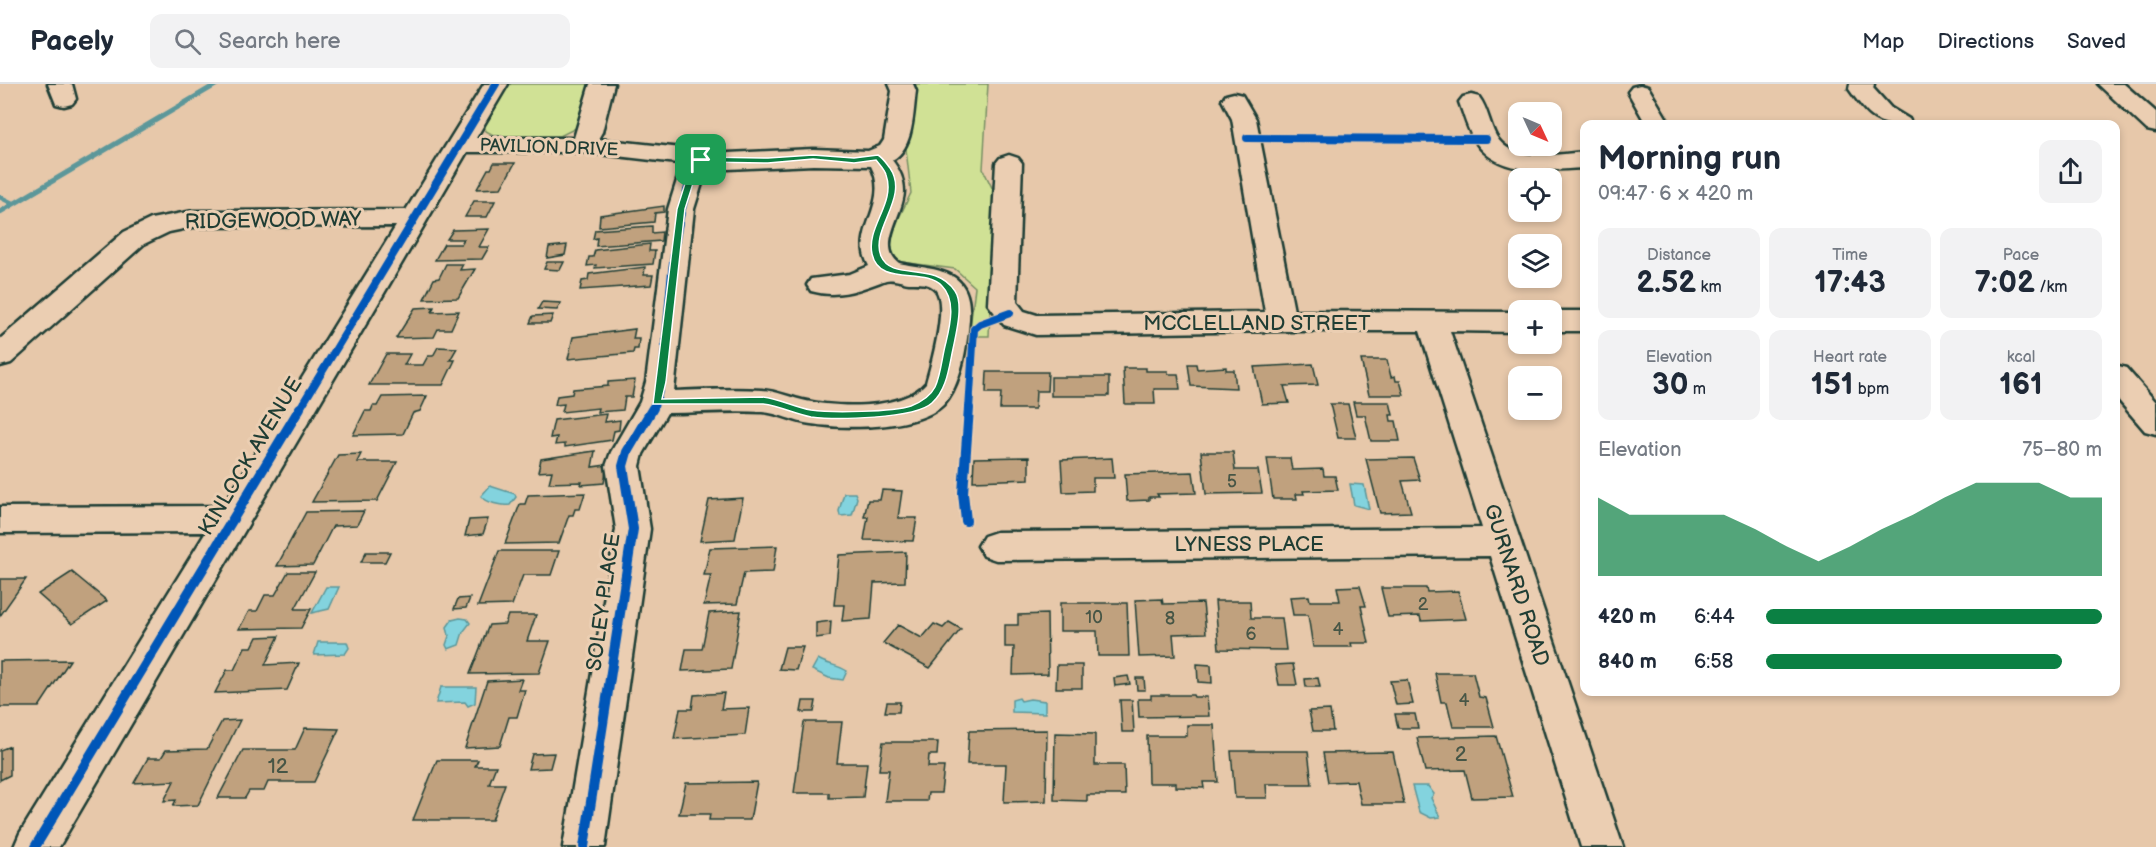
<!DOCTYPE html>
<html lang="en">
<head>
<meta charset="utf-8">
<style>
  body { margin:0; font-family:"Balsamiq Sans",sans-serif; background:#f2f2f3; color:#1f2937; height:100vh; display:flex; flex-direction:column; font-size:22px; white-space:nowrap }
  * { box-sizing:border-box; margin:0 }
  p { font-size:20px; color:#747a83 }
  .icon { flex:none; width:33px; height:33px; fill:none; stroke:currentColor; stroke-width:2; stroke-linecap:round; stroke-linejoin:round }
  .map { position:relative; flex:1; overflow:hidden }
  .drawer { position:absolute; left:1580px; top:36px; width:540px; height:576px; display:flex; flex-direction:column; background:#fff; border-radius:12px; box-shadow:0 3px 9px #0003 }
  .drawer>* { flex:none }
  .needle { width:39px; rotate:134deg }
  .controls { position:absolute; left:1508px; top:18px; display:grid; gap:12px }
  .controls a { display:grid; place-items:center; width:54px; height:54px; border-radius:12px; background:#fff; box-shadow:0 3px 9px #0003; font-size:30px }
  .pin { position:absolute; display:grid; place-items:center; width:51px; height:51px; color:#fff; margin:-26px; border-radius:12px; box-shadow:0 3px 9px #0006 }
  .round { display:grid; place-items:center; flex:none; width:63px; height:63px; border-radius:12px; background:#f2f2f3 }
  .headline { display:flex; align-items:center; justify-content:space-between; height:102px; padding:0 18px }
  h1 { font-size:33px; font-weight:700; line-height:45px }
  .stats { display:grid; grid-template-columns:repeat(3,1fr); gap:9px; height:102px; padding:6px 18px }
  .stats div { display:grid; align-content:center; border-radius:12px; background:#f2f2f3; text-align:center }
  .stats b { font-size:30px; font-weight:700 }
  .stats small { font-size:16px; font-weight:400 }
  .stats p { font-size:16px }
  .chart { height:168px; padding:12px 18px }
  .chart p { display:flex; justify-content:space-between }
  .chart svg { width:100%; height:108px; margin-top:6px; fill:#0b8043; opacity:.7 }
  ul { padding:0 18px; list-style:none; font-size:20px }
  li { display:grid; grid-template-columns:96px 72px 1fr; align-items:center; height:45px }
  li i { height:15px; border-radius:8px; background:#0b8043 }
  header { display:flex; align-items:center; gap:36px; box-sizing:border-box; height:84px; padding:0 30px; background:#fff; border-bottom:2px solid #e0e1e3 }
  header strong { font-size:28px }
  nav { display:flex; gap:33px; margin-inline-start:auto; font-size:21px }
  .search { width:420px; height:54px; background:#f2f2f3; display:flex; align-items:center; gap:15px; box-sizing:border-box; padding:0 21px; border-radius:12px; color:#747a83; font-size:22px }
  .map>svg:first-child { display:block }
  .green { fill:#d0e195; stroke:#788f64; stroke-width:1.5 }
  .water { fill:#83d3de; stroke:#5b979a; stroke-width:1.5 }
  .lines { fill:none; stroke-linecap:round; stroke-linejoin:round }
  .stream { stroke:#5b979a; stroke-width:5 }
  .building { fill:#c0a17e; stroke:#1f3d34; stroke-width:1.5 }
  .minor-casing { stroke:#1f3d34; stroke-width:5 }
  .minor { fill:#ebceb2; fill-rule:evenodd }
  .cycleway-far1-casing { stroke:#ebceb2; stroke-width:10 }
  .cycleway-casing { stroke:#ebceb2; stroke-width:14 }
  .cycleway-far1 { stroke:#0057b8; stroke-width:8 }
  .cycleway { stroke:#0057b8; stroke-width:10 }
  .route { fill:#0b8043; stroke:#fff; stroke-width:1.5; fill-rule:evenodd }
  .labels { text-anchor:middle; stroke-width:6; stroke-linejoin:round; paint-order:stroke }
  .far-street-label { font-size:18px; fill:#1f3d34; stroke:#ebceb2 }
  .number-label { font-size:18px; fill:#475646 }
  .street-label { font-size:21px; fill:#1f3d34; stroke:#ebceb2 }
  .near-number-label { font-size:21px; fill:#475646 }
</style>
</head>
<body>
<header>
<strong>Pacely</strong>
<div class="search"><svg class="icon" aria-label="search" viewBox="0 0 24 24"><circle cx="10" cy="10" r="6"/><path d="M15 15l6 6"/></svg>Search here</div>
<nav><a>Map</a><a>Directions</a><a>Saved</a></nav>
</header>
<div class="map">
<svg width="2156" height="763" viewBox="0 0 2156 763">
  <rect width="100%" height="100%" fill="#e7c8aa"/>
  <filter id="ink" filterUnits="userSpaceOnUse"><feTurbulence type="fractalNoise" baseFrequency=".0167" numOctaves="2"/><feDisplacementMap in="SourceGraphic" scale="12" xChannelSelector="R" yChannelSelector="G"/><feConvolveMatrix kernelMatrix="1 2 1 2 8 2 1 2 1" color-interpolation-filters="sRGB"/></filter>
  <g filter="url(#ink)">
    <path class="green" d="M508,0H590L578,43L560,52H495L486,47L484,40Z
      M916,0H988L983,85L995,110L989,252H969L975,203L955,185L901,178L890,169L894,144L911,109L906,65Z"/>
    <path class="water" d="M1350,400L1364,401L1369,425L1354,421Z
      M490,402L515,410L516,413L510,421C501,422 487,419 481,412Z
      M844,409H855L857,414L852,431L840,432L839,427Z
      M326,503H339L329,525L312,529Z
      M460,534L467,535L470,539L463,548L459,561L448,565L446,561L449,552L447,543L452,536Z
      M318,558H347L349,564L345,570L314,571Z
      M818,575C828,581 838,581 847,587L843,596L829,594L812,586Z
      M441,603H476L475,619L468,622L465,618L436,619Z
      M1019,614L1021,617L1030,615L1045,617V629L1012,628V616Z
      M1412,702H1428L1434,710L1431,714L1440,733L1431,734L1419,728Z"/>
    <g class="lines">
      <path class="stream" d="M0,113L12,119
        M0,128L217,0"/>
    </g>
    <path class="building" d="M494,79H515L501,104L477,105L488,85H491Z
      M474,117H495L487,133H465Z
      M664,122V128L655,129L654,138L599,143L600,131Z
      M652,142V149L662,148L661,157L596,162L597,154L593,155L595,146Z
      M489,145L479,163H489L482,175L435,176L444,160H461L464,155H447L453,146Z
      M650,160L649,167H655L653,180L595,184L596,181L587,182L589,173H593L595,166Z
      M567,161L565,171L547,174L549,163Z
      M547,178H564L560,186L544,185Z
      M446,180H463L460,186L475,185L458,214L424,215L434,195L439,194Z
      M645,183L644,191H653L651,201L580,206L582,197L588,196L589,190Z
      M542,218L561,219L557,226L538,225Z
      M434,223L432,228L459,227L451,245H438L434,253L396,254L415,224Z
      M553,231L550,239H530L533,232Z
      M635,245L633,255H639L638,265H634L633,269L568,275L573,253Z
      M438,263L457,264L450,276H455L443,301H369L386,270H410L404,281H423L428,272H433Z
      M1361,276H1387L1391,293L1395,292L1396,297H1400L1404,311H1369Z
      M1188,280H1196L1197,285L1226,283V286H1234L1236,304L1191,302Z
      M1313,280L1318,301L1284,302L1289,319L1262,320L1254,283Z
      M1123,284H1146V287H1168V290H1178L1180,305H1154L1155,320H1125Z
      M987,288H1048L1047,307H1036L1035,325H1000L1001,309H986Z
      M1051,293H1109V312H1051Z
      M635,296L632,313H625L623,326L597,328L598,324L562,328L564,320L555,321L557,312L572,310L573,305L608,302V298Z
      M427,312L420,327L413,329L403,350L353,351L365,327H371L373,322H377L382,313Z
      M1353,318H1390L1393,331H1390L1391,337H1396L1400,357H1371L1365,331H1356Z
      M1330,320H1348L1356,354H1338Z
      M606,330L604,338L620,336L619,346L614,347L612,356L565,363V360L555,361L557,353L550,354L554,336Z
      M595,367L592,383L607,381L604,399L581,401L582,398L549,399L552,387L538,388L541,375Z
      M1201,368H1233L1235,386H1258L1262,409L1206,410Z
      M361,370L357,378H397L377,417L312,418L338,371Z
      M1029,373V395L973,397L974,374Z
      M1112,374L1114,394H1093V407L1063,408L1061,376Z
      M1267,374H1290L1292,386L1323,385L1324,392H1335L1338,406L1303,407L1304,410H1296L1297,415H1273Z
      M1413,374L1420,396L1402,397L1411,428L1380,429L1366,375Z
      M1193,388L1196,409L1157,410L1159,413H1149V416L1127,417L1125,390Z
      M882,406L902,407L898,434H917L913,457L864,456L868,433H864L868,416H880Z
      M585,409L580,425H575L573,431H569L559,459L505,460L520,420H525L528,411Z
      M743,414L735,455L700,457L709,416Z
      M364,427L357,441L333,442L313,481L277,482L306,428Z
      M488,435L483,450L465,452L469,436Z
      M777,462L773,488L744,489L737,520L704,521L711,491H704L710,464Z
      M499,467H559L551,491H523L512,521L478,522Z
      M366,468H390L385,478H361Z
      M906,468L905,498L874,499L871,535L842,537L844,521H834L839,471Z
      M72,488L107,517L72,540L38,510Z
      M288,488H315L295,525H311L301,544L239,545L249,527H257L265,511H275Z
      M0,495H26L0,532Z
      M1360,502L1366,522H1361L1369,559H1351L1352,563H1313L1308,531H1293L1290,513L1309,512L1310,517H1340L1337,503Z
      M1381,504H1426L1427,508L1458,507L1466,535L1421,537L1420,532L1388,533Z
      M470,514L466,524L454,525L458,515Z
      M1162,515L1163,520L1203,519L1206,549L1173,550L1175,572L1139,573L1135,516Z
      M1215,517H1250L1251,534H1282L1286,566L1219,565Z
      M1060,519H1127L1129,572H1098L1097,547H1060Z
      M741,527L731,585L682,587L686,565H702L709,529Z
      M1047,530L1048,590L1013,591L1014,563H1005V541H1018V531Z
      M508,531H536L527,557H550L539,589L470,590L489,541L505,540Z
      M831,537L830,552L816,554V539Z
      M949,538L961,545L930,584L883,559L898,541L922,554L934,540L943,544Z
      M279,552L265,581L299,579L287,606L215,609L227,586H234L245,563H252L257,553Z
      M785,563H803L796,586L779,585Z
      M70,576L39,623H0V577Z
      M1197,580L1211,581L1212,599L1198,598Z
      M1293,580L1297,601H1279L1275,581Z
      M1057,581H1082V604H1056Z
      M1435,589H1473L1479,613L1486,614L1494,643H1453L1447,618H1441Z
      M1128,592L1130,600L1115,602L1114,594Z
      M1136,594H1144L1145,606H1137Z
      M1318,594L1320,603H1306L1305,595Z
      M522,595L518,606H525L517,633H509L500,662L465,664L487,597Z
      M1407,596L1413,620L1396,621L1390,597Z
      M724,609L721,625L749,624L745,651L674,655L680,625H692L694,611Z
      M1151,611H1193L1194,613H1207L1209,632L1139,633L1138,615H1151Z
      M1120,616H1132L1134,648H1122Z
      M803,617H816L814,628H801Z
      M887,618H900L899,628H885Z
      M1330,626L1333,647H1313L1309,627Z
      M1395,630H1415L1418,644H1398Z
      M240,636L198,721L173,722L176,716L164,717L174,697L134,699L148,674H161L166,666L207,665L222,637Z
      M804,638H842L837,679H867L863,713L829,714V709H794Z
      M1187,641H1214L1218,698H1203L1204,704L1176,703V699H1148L1147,652H1187Z
      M305,644L339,645L314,698H268L264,707H249L245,714H218L243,666H295Z
      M1047,646L1046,717L1004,718L1006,680H967L969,647Z
      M1055,649L1095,650V681H1124L1125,711H1087V717L1054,716Z
      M1496,652L1513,713L1472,714L1465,686L1425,687L1417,654Z
      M883,658H938L937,671H929L928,683H944L941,709H928L927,717H885L889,686H879Z
      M10,662V691L0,696V666Z
      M1231,667H1308L1312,700H1266L1267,714H1235Z
      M1393,668L1404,720H1361L1356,697L1328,698L1323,669Z
      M554,669L550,684L528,685L532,670Z
      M437,676H478L475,682H496L489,700H505L492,736H413Z
      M757,698L750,736H709L710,730H679L686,699Z"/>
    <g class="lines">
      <g class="minor-casing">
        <path id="minor" d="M48,0H72L76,15L72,20L64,22L56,20Z
          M484,0H508L476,54H574L590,0H614L602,48L598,55L728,69L813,65L868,67L880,62L884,56L892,7L889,0H913L916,7C913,28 914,65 892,76C899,85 904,95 904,107C904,130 876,162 899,179C936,187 973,183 969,235C967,261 961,302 943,321C917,346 844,345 811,340C794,338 779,329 762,328C731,326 698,329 667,329L643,370L640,382L650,445L605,763H563L616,445L606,382L611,368L640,318L646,298L668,125L679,90L686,80L582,68H467L59,763H14L20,749L206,448L0,449V423L223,422L396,142L193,143L169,148L144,160L11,279L0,282V255L124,148L151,135L193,127L406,126ZM813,81L871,82C891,121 849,147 869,182L850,190L811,195L807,201L811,207C839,215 861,205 886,196C892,194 902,198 909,199C917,199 928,198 935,205C949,220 931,281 926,299C902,327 836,324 802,316C789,313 776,307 762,306C733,304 703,306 674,307L694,125L705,90L710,83L728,85Z
          M1850,0H1874L1873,4L1891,24L1909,35L1912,40C1877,44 1869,33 1849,5Z
          M2098,0H2124L2156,28V48L2147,46Z
          M1640,1L1648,3L1670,40H1646L1628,8L1632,3Z
          M1234,9L1242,11L1256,35L1294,227L1518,228V248L1450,247L1623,763H1581L1490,472L996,476L984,472L978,462L984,452L996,448L1482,444L1420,247H1281L1036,251L1004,241L988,220L996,79L1000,74L1009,71L1018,74L1022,79L1017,218L1024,227L1037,231L1265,228L1232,35L1222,16L1226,11Z
          M1471,11L1479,13C1488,25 1489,39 1496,52C1512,80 1558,70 1584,68V84C1548,86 1498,93 1475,57C1467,45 1464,31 1459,18L1463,13Z
          M1551,227H1584V247H1551Z
          M2115,281L2126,284L2156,318V350L2145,347L2115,312Z"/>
      </g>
      <use href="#minor" class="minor"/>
      <g class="cycleway-far1-casing">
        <path id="cycleway-far1" d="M1247,54L1486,55
          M299,326L496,0
          M652,326C662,306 663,285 665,263C671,210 672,121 701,76
          M969,326L974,245L980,240L1010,229"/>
      </g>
      <g class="cycleway-casing">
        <path id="cycleway" d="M966,437L963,409L969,324
          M35,763L300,324
          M584,763L633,445L623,382L627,368L653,324"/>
      </g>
      <use href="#cycleway-far1" class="cycleway-far1"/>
      <use href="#cycleway" class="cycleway"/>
    </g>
  </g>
  <path class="route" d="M813,71L854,74L878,71C883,74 886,79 890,84C910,113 870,145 881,172C892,198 934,176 955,207C964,220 956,250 953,265C949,283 947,306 932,319C915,335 835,336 811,333C795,330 780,322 763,320H653L677,125L688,90L701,73L768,74ZM813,75L854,79L876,76C879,80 885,86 886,91C896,119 866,143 872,170C879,203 925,183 942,202C956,216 950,241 946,258C942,272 941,290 935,303C930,313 921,318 911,322C893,328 831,329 811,326C794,323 780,315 763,313L662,315L666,298L685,125L696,90L703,78L768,79Z"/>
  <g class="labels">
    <g class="far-street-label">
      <text transform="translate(549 63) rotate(2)" y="6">PAVILION DRIVE</text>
    </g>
    <g class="number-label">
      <text x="1232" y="403">5</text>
      <text x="1423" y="526">2</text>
      <text x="1094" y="539">10</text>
      <text x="1170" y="540">8</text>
      <text x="1338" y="551">4</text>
      <text x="1251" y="556">6</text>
      <text x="1464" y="622">4</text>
    </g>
    <g class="street-label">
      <text transform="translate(273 136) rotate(-1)" y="7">RIDGEWOOD WAY</text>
      <text x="1257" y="246">MCCLELLAND STREET</text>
      <text transform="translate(250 372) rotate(-59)" y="7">KINLOCK AVENUE</text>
      <text x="1249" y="467">LYNESS PLACE</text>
      <text transform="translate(1517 501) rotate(72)" y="7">GURNARD ROAD</text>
      <text transform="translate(603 518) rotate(-82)" y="7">SOLEY PLACE</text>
    </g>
    <g class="near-number-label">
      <text x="1461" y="677">2</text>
      <text x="278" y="689">12</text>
    </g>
  </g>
</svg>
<div class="controls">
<a><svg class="needle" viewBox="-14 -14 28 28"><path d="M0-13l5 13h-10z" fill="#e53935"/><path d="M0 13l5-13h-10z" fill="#747a83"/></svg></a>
<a><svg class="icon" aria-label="locate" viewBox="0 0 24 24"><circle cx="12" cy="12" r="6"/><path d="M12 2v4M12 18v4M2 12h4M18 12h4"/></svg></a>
<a><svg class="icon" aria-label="layers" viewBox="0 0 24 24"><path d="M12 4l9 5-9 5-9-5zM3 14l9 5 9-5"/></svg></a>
<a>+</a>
<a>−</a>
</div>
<div class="pin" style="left:701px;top:76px;background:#1e9e55"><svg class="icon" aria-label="arrive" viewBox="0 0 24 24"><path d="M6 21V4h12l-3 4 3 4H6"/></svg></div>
<section class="drawer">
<div class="headline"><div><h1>Morning run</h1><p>09:47 · 6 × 420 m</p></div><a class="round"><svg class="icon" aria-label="share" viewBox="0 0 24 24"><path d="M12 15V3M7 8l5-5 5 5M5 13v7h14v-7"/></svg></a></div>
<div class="stats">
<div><p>Distance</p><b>2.52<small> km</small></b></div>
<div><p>Time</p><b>17:43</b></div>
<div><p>Pace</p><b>7:02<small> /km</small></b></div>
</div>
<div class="stats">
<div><p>Elevation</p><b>30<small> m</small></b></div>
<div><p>Heart rate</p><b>151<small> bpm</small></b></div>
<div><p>kcal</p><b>161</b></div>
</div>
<div class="chart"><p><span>Elevation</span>75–80 m</p>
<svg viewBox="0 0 160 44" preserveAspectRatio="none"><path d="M0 44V12L10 19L20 19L30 19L40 19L50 25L60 32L70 38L80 32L90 25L100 19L110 12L120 6L130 6L140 6L150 12L160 12V44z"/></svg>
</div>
<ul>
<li><b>420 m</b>6:44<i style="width:100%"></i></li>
<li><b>840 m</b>6:58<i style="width:88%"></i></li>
</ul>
</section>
</div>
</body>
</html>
